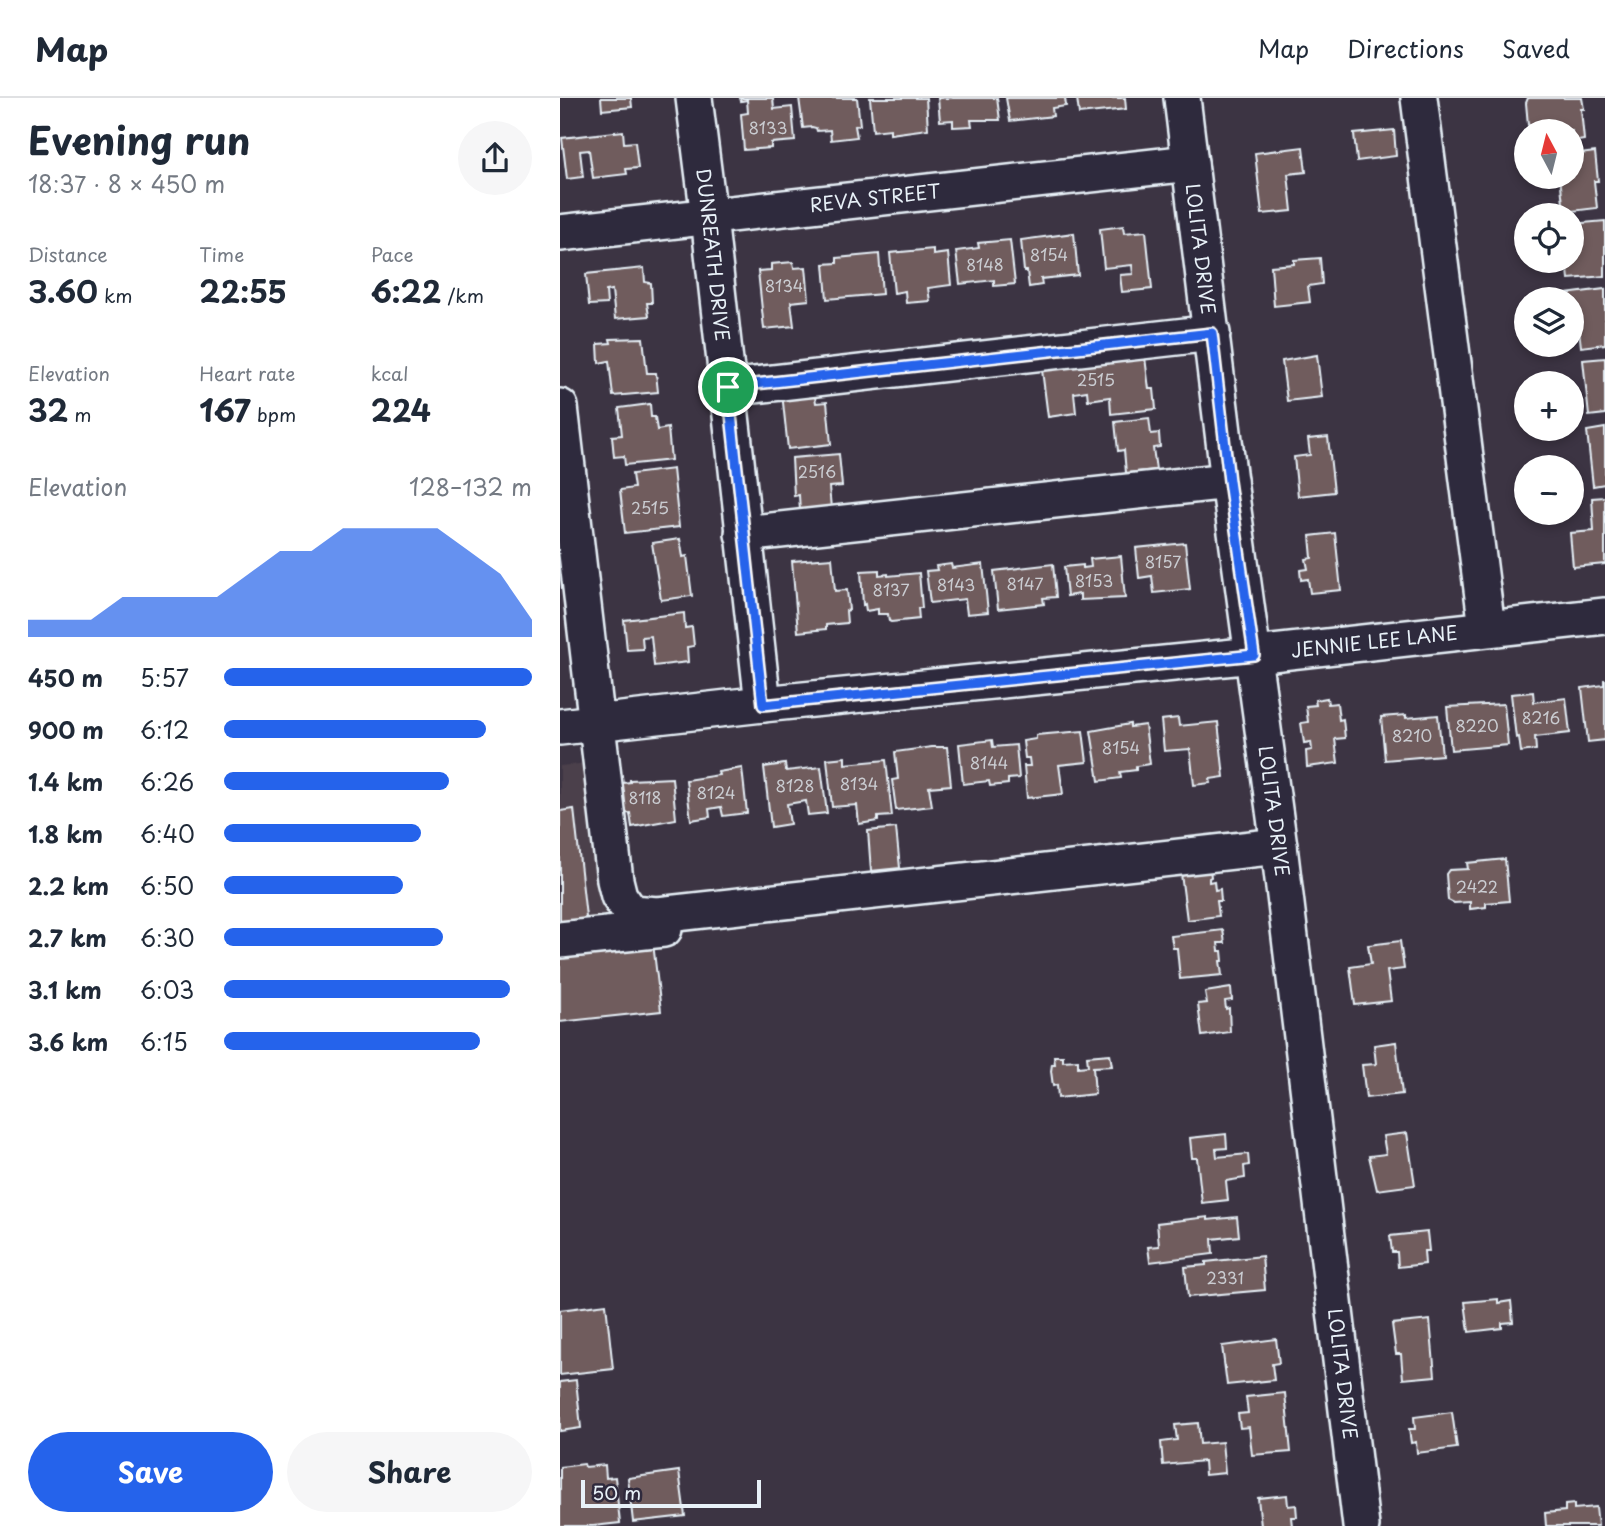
<!DOCTYPE html>
<html lang="en">
<head>
<meta charset="utf-8">
<style>
  body { margin:0; font-family:"Playpen Sans",sans-serif; background:#f6f6f7; color:#1f2937; height:100vh; display:flex; flex-direction:column; font-size:26px; white-space:nowrap }
  * { box-sizing:border-box; margin:0 }
  p { font-size:23px; color:#747a83 }
  .icon { flex:none; width:38px; height:38px; fill:none; stroke:currentColor; stroke-width:2; stroke-linecap:round; stroke-linejoin:round }
  .map { position:relative; flex:1; overflow:hidden }
  .panel { display:flex; flex-direction:column; background:#fff; width:560px }
  .panel>* { flex:none }
  .needle { width:46px; rotate:353deg }
  .controls { position:absolute; left:954px; top:21px; display:grid; gap:14px }
  .controls a { display:grid; place-items:center; width:70px; height:70px; border-radius:50%; background:#fff; box-shadow:0 4px 10px #0003; font-size:35px }
  .scale { position:absolute; left:21px; bottom:18px; width:180px; box-sizing:border-box; padding-left:7px; border:4px solid #e8f1f8; border-top:0; font-size:19px; line-height:24px; white-space:nowrap; color:#e8f1f8; -webkit-text-stroke:5px #2f2a3d; paint-order:stroke }
  .pin { position:absolute; display:grid; place-items:center; width:60px; height:60px; color:#fff; margin:-30px; border:4px solid #fff; border-radius:50%; box-shadow:0 2px 7px #0007 }
  .round { display:grid; place-items:center; flex:none; width:74px; height:74px; border-radius:37px; background:#f6f6f7 }
  .headline { display:flex; align-items:center; justify-content:space-between; height:119px; padding:0 28px }
  h1 { font-size:38px; font-weight:700; line-height:52px }
  .figures { display:grid; grid-template-columns:repeat(3,1fr); gap:10px; height:119px; padding:7px 28px }
  .figures div { display:grid; align-content:center }
  .figures b { font-size:30px; font-weight:700 }
  .figures small { font-size:19px; font-weight:400 }
  .figures p { font-size:19px }
  .chart { height:196px; padding:14px 28px }
  .chart p { display:flex; justify-content:space-between }
  .chart svg { width:100%; height:126px; margin-top:7px; fill:#2563eb; opacity:.7 }
  .button { display:flex; gap:14px; margin-top:auto; padding:14px 28px }
  .button a { flex:1; height:80px; border-radius:42px; background:#2563eb; color:#fff; font-size:28px; font-weight:700; line-height:80px; text-align:center }
  .button a+a { background:#f6f6f7; color:#1f2937 }
  ul { padding:0 28px; list-style:none; font-size:23px }
  li { display:grid; grid-template-columns:112px 84px 1fr; align-items:center; height:52px }
  li i { height:18px; border-radius:9px; background:#2563eb }
  header { display:flex; align-items:center; gap:42px; box-sizing:border-box; height:98px; padding:0 35px; background:#fff; border-bottom:2px solid #e0e1e3 }
  header strong { font-size:33px }
  nav { display:flex; gap:38px; margin-inline-start:auto; font-size:24px }
  main { display:flex; flex:1; min-height:0 }
  .map>svg:first-child { display:block }
  .built { fill:#4c404b }
  .building { fill:#705c5d; stroke:#e8f1f8; stroke-width:2 }
  .lines { fill:none; stroke-linecap:round; stroke-linejoin:round }
  .minor-casing { stroke:#e8f1f8; stroke-width:40 }
  .minor { stroke:#2f2a3d; stroke-width:35 }
  .route-casing { stroke:#fff; stroke-width:14 }
  .route { stroke:#2563eb; stroke-width:9 }
  .labels { text-anchor:middle; stroke-width:5; stroke-linejoin:round; paint-order:stroke }
  .number-label { font-size:16px; fill:#caccd1 }
  .street-label { font-size:19px; fill:#e8f1f8; stroke:#2f2a3d }
</style>
</head>
<body>
<header>
<strong>Map</strong>
<nav><a>Map</a><a>Directions</a><a>Saved</a></nav>
</header>
<main>
<section class="panel">
<div class="headline"><div><h1>Evening run</h1><p>18:37 · 8 × 450 m</p></div><a class="round"><svg class="icon" aria-label="share" viewBox="0 0 24 24"><path d="M12 15V3M7 8l5-5 5 5M5 13v7h14v-7"/></svg></a></div>
<div class="figures">
<div><p>Distance</p><b>3.60<small> km</small></b></div>
<div><p>Time</p><b>22:55</b></div>
<div><p>Pace</p><b>6:22<small> /km</small></b></div>
</div>
<div class="figures">
<div><p>Elevation</p><b>32<small> m</small></b></div>
<div><p>Heart rate</p><b>167<small> bpm</small></b></div>
<div><p>kcal</p><b>224</b></div>
</div>
<div class="chart"><p><span>Elevation</span>128–132 m</p>
<svg viewBox="0 0 160 44" preserveAspectRatio="none"><path d="M0 44V38L10 38L20 38L30 30L40 30L50 30L60 30L70 22L80 14L90 14L100 6L110 6L120 6L130 6L140 14L150 22L160 38V44z"/></svg>
</div>
<ul>
<li><b>450 m</b>5:57<i style="width:100%"></i></li>
<li><b>900 m</b>6:12<i style="width:85%"></i></li>
<li><b>1.4 km</b>6:26<i style="width:73%"></i></li>
<li><b>1.8 km</b>6:40<i style="width:64%"></i></li>
<li><b>2.2 km</b>6:50<i style="width:58%"></i></li>
<li><b>2.7 km</b>6:30<i style="width:71%"></i></li>
<li><b>3.1 km</b>6:03<i style="width:93%"></i></li>
<li><b>3.6 km</b>6:15<i style="width:83%"></i></li>
</ul>
<div class="button"><a>Save</a><a>Share</a></div>
</section>
<div class="map">
<svg width="1045" height="1428" viewBox="0 0 1045 1428">
  <rect width="100%" height="100%" fill="#3c3443"/>
  <filter id="ink" filterUnits="userSpaceOnUse"><feTurbulence type="fractalNoise" baseFrequency=".0143" numOctaves="2"/><feDisplacementMap in="SourceGraphic" scale="14" xChannelSelector="R" yChannelSelector="G"/><feConvolveMatrix kernelMatrix="1 2 1 2 8 2 1 2 1" color-interpolation-filters="sRGB"/></filter>
  <g filter="url(#ink)">
    <path class="built" d="M37,664L56,832L0,838V668Z"/>
    <path class="building" d="M41,0H71L72,9L42,12Z
      M180,0H213L214,11L232,9L235,43L211,45V50L184,52L181,16L188,15L187,2L181,3Z
      M239,0H297L300,27L295,28L297,39L271,42L270,32L257,33L256,30L252,29L243,30Z
      M310,0H366L368,31L330,36V31L313,33Z
      M378,0H437L440,22H411L412,28L393,29V22L380,23Z
      M446,0H505L506,8L492,10L493,18L450,23Z
      M517,0H565L566,11L519,16Z
      M968,0H1022L1024,11H1021L1024,42L1012,44V33H981L980,26L968,27L966,5Z
      M834,32L836,58L797,63L794,36Z
      M63,33L64,45L75,44L78,70L66,71L67,76L33,80L29,52L20,53L23,79L7,81L2,40Z
      M743,49L746,74L728,76L732,113L702,116L695,55Z
      M1035,54L1038,83H1034L1037,110L1004,114L1000,79H1012V57Z
      M1045,123V178L1009,181L1007,163H1012V126Z
      M563,128L564,135L586,133L592,191L562,194L560,177L573,176L572,167L544,170L540,131Z
      M514,135L518,177L481,181L482,187L469,189L467,173H464L461,142Z
      M450,142L455,186L434,188V182L400,186L396,153L419,150L418,145Z
      M373,151V157L388,155L391,187L368,190L370,203L346,205L345,193L334,195L330,155Z
      M319,156L322,196L267,201L264,166L277,165V160Z
      M760,160L762,186L748,188L750,204L714,208L711,168L734,166V162Z
      M233,164L234,170L246,169L249,202L231,204L234,228L204,231L198,173L211,172V166Z
      M84,170L85,184L91,185L92,205H87L89,218L55,221L52,192L46,193L47,206L29,207L26,176Z
      M1045,191V246L1021,249L1017,213H1012V201H998L997,197Z
      M83,240L87,275H96L98,294L53,298L49,263L39,265L38,246L51,245L50,241Z
      M757,257L762,299L727,303L722,263Z
      M585,259L589,291H594L596,311L551,316L550,299L528,302L527,293L514,295L516,315L488,319L482,272L542,265V263Z
      M1045,260V316L1029,318L1023,262Z
      M254,292L256,305L267,304L271,346L228,351L222,295Z
      M90,306L91,319H95L97,332L108,330L111,362L65,367L64,358L54,359L52,338L62,337L59,310Z
      M589,320L591,336L599,335L600,349L593,350L596,372L566,375L564,352L558,353L555,324Z
      M1045,330V386L1033,388L1027,333Z
      M768,339L774,394L738,398L734,359L750,357L748,341Z
      M279,356L282,388L269,389L271,410L240,413L239,397L234,398L232,360Z
      M113,371L119,429L65,435L60,392L74,390L72,376Z
      M1045,399V466L1013,469L1010,435L1034,433L1032,400Z
      M775,435L781,492L750,495L748,481L741,482L740,472L748,471L746,461L752,460L750,438Z
      M120,441L123,459L127,458L132,498L101,502L92,445Z
      M625,445L630,491L594,495L592,478L579,480L576,450Z
      M561,458L565,500L520,502V496L507,498L504,469L523,467V470L531,469L530,461Z
      M272,460L275,493L287,492L289,512L286,513L287,525L266,527V531L238,534L232,463Z
      M391,466L392,470L423,466L428,514L407,516L405,501L370,505L366,473L377,472L376,468Z
      M493,466L496,499L483,500L484,506L438,511L434,473Z
      M319,472V477L328,476V478L359,475L362,510H358L359,521L331,524L329,523L328,516H318V511L306,513L305,506L303,507L301,473Z
      M124,515L125,530L132,529L134,548L127,549L128,564L94,568L91,538L82,539L83,551L67,552L64,522Z
      M1044,582H1045V642L1028,644L1022,590L1044,587Z
      M973,594L974,604L1006,600L1010,635L975,639L976,652L961,654L959,639L956,640L951,596Z
      M767,600L768,606L777,605L779,622L783,621L785,640L775,641L778,665L747,669L746,653L752,652L751,644L744,645L741,625L748,624L746,608L756,607L755,602Z
      M944,606L948,647L891,652L887,609Z
      M846,617V620L878,617L882,657L825,662L821,619Z
      M618,620L619,628L658,624L664,679L650,681L651,685L634,687L630,651L604,653L601,622Z
      M570,626V629L585,627L590,666L576,668V672L560,674L561,680L539,683L531,633Z
      M523,633L527,664L499,667L503,696L467,700L464,668H470L469,660H465L463,643L476,641V637Z
      M432,642L433,649L456,647L459,680L448,681V686L430,688L429,683L403,686L399,646Z
      M372,649H387L391,687L369,689L372,708L336,712L332,682L338,681L335,654Z
      M285,659V666L326,662L332,718L318,719V723L299,726L297,707L272,709L267,661Z
      M225,666L226,673L261,669L267,715L248,717L246,703L227,706L230,726L211,729L204,669Z
      M182,670L187,715L163,718L161,709L149,711L150,719L131,722L126,682L159,677L158,674Z
      M112,680L116,721L72,729L70,715L58,716L55,686L70,684V682Z
      M14,711L27,828L0,831V713Z
      M336,730L340,770L311,773L308,733Z
      M945,761L949,803L926,805V809L910,811V804L894,805L888,802L886,776L889,772L908,771L907,765Z
      M649,764L651,779L649,780V784L654,783L655,792L660,791L661,803H657L659,818L627,822L620,768Z
      M663,832L665,845H658L659,853H662L663,863H660L662,877L620,881L617,850H613L611,838Z
      M840,843L844,871L827,873L831,903L795,907L790,869L811,866L808,847Z
      M93,845L101,913L0,924V855Z
      M671,890L672,902L665,903L666,911L669,910L670,934L642,938L638,906L647,905L645,894Z
      M836,944L842,996L806,1000L802,967L816,966L814,947Z
      M550,956L552,968L533,969L535,996L498,1000L497,987L493,988L491,973L492,966H495L494,958H503V963L518,962V969L528,968L527,958Z
      M847,1035L855,1087L817,1092L809,1058L826,1056L823,1038Z
      M666,1036L667,1050L656,1051L657,1059L688,1056L689,1067L684,1068L685,1080L666,1083L668,1102L642,1105L637,1060H632L630,1040Z
      M648,1119V1122L677,1119L679,1138L652,1141L653,1156L590,1164L588,1149L599,1148L597,1125Z
      M867,1134L869,1153H864L865,1166L838,1169L837,1154H832L830,1138Z
      M702,1158L705,1192L628,1199L625,1169L646,1167V1164Z
      M938,1201V1205L951,1203L953,1224L942,1225V1230L909,1234L905,1204Z
      M46,1206L53,1271L0,1277V1212Z
      M870,1222L875,1278L843,1281L841,1256H836L832,1226Z
      M716,1241L719,1265L712,1266L714,1282L667,1287L662,1248Z
      M16,1282L21,1330L0,1333V1284Z
      M725,1295L731,1354L692,1357L689,1329L680,1330L678,1316L688,1315L686,1299Z
      M892,1314L897,1350L857,1355L856,1344L851,1345L849,1331H855L854,1319Z
      M638,1325L640,1346L662,1344L665,1375L645,1377L644,1363L603,1367L601,1344L617,1342L615,1327Z
      M24,1366L25,1369L45,1367L46,1380L55,1379L60,1425L33,1428H0V1369Z
      M119,1373L125,1418L73,1424L68,1380Z
      M727,1397L728,1408L736,1407L737,1419H731L732,1428H701L698,1400Z
      M1014,1406V1411L1036,1409L1038,1428H986L985,1415L1005,1413V1407Z"/>
    <g class="lines">
      <g class="minor-casing">
        <g id="minor">
          <path id="s1" d="M134,0L149,119L203,606"/>
          <path id="s2" d="M622,0L669,383L719,748L801,1428"/>
          <path d="M859,0L927,530"/>
          <path id="s3" d="M0,135L630,65"/>
          <path d="M168,290L652,235"/>
          <path d="M0,309L55,782L59,798L71,815L98,817L719,748"/>
          <path d="M183,436L669,383"/>
          <path id="s4" d="M0,629L203,606L694,557L1045,518"/>
          <path d="M0,842L104,831"/>
        </g>
      </g>
      <use href="#minor" class="minor"/>
    </g>
  </g>
  <g class="lines" filter="url(#ink)">
    <g class="route-casing">
      <path id="route" d="M652,235L669,383L694,557L203,607L168,289Z"/>
    </g>
    <use href="#route" class="route"/>
  </g>
  <g class="labels">
    <g class="number-label">
      <text x="208" y="36">8133</text>
      <text x="489" y="163">8154</text>
      <text x="425" y="173">8148</text>
      <text x="224" y="194">8134</text>
      <text x="536" y="288">2515</text>
      <text x="257" y="380">2516</text>
      <text x="90" y="416">2515</text>
      <text x="603" y="470">8157</text>
      <text x="534" y="489">8153</text>
      <text x="465" y="492">8147</text>
      <text x="396" y="493">8143</text>
      <text x="331" y="498">8137</text>
      <text x="981" y="626">8216</text>
      <text x="917" y="634">8220</text>
      <text x="852" y="644">8210</text>
      <text x="561" y="656">8154</text>
      <text x="429" y="671">8144</text>
      <text x="299" y="692">8134</text>
      <text x="235" y="694">8128</text>
      <text x="156" y="701">8124</text>
      <text x="85" y="706">8118</text>
      <text x="917" y="795">2422</text>
      <text x="665" y="1186">2331</text>
    </g>
    <g class="street-label">
      <text dy="7" stroke="none"><textPath href="#s3" startOffset="317">REVA STREET</textPath></text>
      <text dy="7" stroke="none"><textPath href="#s2" startOffset="152">LOLITA DRIVE</textPath></text>
      <text dy="7" stroke="none"><textPath href="#s1" startOffset="158">DUNREATH DRIVE</textPath></text>
      <text dy="7" stroke="none"><textPath href="#s4" startOffset="819">JENNIE LEE LANE</textPath></text>
      <text dy="7" stroke="none"><textPath href="#s2" startOffset="719">LOLITA DRIVE</textPath></text>
      <text dy="7" stroke="none"><textPath href="#s2" startOffset="1286">LOLITA DRIVE</textPath></text>
    </g>
  </g>
</svg>
<div class="controls">
<a><svg class="needle" viewBox="-14 -14 28 28"><path d="M0-13l5 13h-10z" fill="#e53935"/><path d="M0 13l5-13h-10z" fill="#747a83"/></svg></a>
<a><svg class="icon" aria-label="locate" viewBox="0 0 24 24"><circle cx="12" cy="12" r="6"/><path d="M12 2v4M12 18v4M2 12h4M18 12h4"/></svg></a>
<a><svg class="icon" aria-label="layers" viewBox="0 0 24 24"><path d="M12 4l9 5-9 5-9-5zM3 14l9 5 9-5"/></svg></a>
<a>+</a>
<a>−</a>
</div>
<div class="scale">50 m</div>
<div class="pin" style="left:168px;top:289px;background:#1e9e55"><svg class="icon" aria-label="arrive" viewBox="0 0 24 24"><path d="M6 21V4h12l-3 4 3 4H6"/></svg></div>
</div>
</main>
</body>
</html>
